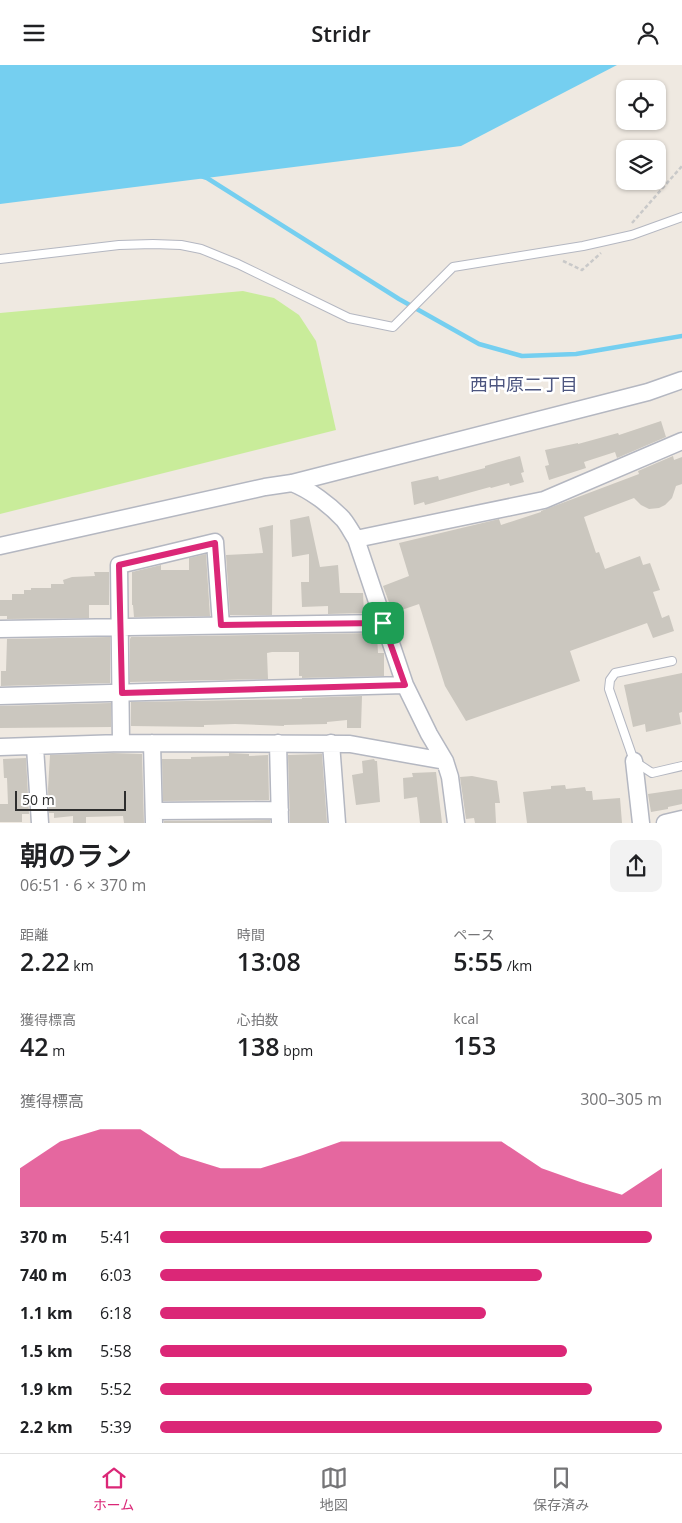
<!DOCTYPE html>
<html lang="ja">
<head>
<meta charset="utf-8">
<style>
  body { margin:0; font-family:"Open Sans","Noto Sans JP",sans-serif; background:#f2f2f2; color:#202124; height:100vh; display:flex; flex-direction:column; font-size:19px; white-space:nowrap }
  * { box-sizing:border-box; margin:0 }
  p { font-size:16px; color:#757577 }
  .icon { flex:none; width:28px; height:28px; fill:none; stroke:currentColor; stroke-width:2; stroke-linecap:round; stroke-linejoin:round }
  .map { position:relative; height:758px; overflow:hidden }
  .side { display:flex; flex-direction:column; background:#fff; flex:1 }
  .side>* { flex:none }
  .buttons { position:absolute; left:616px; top:15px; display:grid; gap:10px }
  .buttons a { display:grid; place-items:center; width:50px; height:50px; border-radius:10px; background:#fff; box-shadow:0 1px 4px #0004; font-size:25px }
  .scale { position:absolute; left:15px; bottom:12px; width:111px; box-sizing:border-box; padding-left:5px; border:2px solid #2e2e2e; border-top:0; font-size:14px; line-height:18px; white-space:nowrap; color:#2e2e2e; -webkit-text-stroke:4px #fff; paint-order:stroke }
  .pin { position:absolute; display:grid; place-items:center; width:42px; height:42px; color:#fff; margin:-21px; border-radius:10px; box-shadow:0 2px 8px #0006 }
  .round { display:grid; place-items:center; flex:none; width:52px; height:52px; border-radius:10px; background:#f2f2f2 }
  .head { display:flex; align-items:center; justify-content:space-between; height:85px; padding:0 20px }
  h1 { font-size:28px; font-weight:600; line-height:38px }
  .metrics { display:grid; grid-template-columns:repeat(3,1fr); gap:8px; height:85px; padding:5px 20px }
  .metrics div { display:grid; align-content:center }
  .metrics b { font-size:25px; font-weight:600 }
  .metrics small { font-size:14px; font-weight:400 }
  .metrics p { font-size:14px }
  .chart { height:140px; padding:10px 20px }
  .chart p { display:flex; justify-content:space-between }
  .chart svg { width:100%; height:90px; margin-top:5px; fill:#db2777; opacity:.7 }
  ul { padding:0 20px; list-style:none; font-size:16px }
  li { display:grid; grid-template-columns:80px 60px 1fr; align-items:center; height:38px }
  li i { height:12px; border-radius:6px; background:#db2777 }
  header { display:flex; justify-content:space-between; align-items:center; height:65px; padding:0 20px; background:#fff; font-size:22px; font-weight:600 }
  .tab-bar { display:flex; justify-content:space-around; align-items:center; height:70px; border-top:1px solid #e0e0e0; background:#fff; font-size:14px; color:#757577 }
  .tab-bar a { display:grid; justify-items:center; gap:2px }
  .tab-bar .active { color:#db2777 }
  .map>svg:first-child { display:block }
  .pitch { fill:#c9ec9a }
  .water { fill:#75cff0 }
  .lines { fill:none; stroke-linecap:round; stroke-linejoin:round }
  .stream { stroke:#75cff0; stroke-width:4.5 }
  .building { fill:#cbc7bf }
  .service-casing { stroke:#b4b7c1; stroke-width:10 }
  .minor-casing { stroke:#b4b7c1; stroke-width:19 }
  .path { stroke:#c9c9c9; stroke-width:2.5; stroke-dasharray:4 2.5; stroke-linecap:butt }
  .service { stroke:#fff; stroke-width:8 }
  .minor { stroke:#fff; stroke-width:16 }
  .route-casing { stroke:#fff; stroke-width:10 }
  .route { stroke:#db2777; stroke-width:6 }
  .labels { text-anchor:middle; stroke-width:5; stroke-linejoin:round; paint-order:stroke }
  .neighbourhood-label { font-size:18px; fill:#4d5680; stroke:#fff }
</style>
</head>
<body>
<header><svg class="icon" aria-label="menu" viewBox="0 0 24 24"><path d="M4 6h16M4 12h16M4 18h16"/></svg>Stridr<svg class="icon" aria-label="person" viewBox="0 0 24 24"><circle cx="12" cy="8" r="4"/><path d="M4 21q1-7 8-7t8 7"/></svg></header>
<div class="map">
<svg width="682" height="758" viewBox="0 0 682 758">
  <rect width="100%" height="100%" fill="#efe9e1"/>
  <path class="pitch" d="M243,226L274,233L299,250L316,276L336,365L0,449V248Z"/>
  <path class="water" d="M0,0H617L461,81L0,139Z"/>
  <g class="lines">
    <path class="stream" d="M201,111L207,113L399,234L479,279L522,291L576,289L682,271"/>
  </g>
  <path class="building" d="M661,356L666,372L617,393L615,387L584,397L586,403L549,415L545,401L549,400L545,385L578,378V379L618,368L619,370Z
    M520,391L524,407L521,408L524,417L510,421L509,418L491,423L490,422L425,440L424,437L414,440L411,417L438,411L439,415L485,403V401Z
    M673,391L674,395L682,392V419L676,421L672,433L665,440L659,443L649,444L641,440L634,433L584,452L596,488L599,487L605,504L640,491L643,500L650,498L660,525L653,527L662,553L669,550L674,566L653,573L647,558L570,586L580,616L466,656L445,621L419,539L393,548L383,521L409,511L399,478L499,454L501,460L541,447V446L639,409L638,406Z
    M309,451L320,502L338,500L340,528H363L364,548L328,549V541L302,542L301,517H309V489L292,492L290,455Z
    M273,460L272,550H230L226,490L263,488L259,463Z
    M206,489L210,551L134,552L133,540H132V507L161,500V505H189V493Z
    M94,507H109V540H89V553L7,554V551H0V535H12V529H24V525H31V523H51V519H64L63,515L72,512L95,511Z
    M375,568V572H377L378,588H384V611L302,613V611H299V587H272L267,588L268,614L130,617V574L131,572Z
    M110,572V618L1,621V606H6L7,574Z
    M682,608V647L679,648L681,659L646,667L645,659L633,662L624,620Z
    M362,631L361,663H347V655L327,657V659L284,660V661L235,659L204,660V662L131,661V637L302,634V633Z
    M111,638V662L0,663V641Z
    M113,688L142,689L144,758H124L123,751L86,752V758H73V751L54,753V748H49L48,724L50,690Z
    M229,688L249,689V691L268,690L269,735L163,736L162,694H191V692L229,691Z
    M322,689L327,758H290L288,690Z
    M26,693L29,749H22V757H0V739H8L7,713H4L3,694Z
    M374,694L375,696H377L380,737L356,740L352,710L363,708L362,696Z
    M436,707L442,758H420L417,732L404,734L403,713L413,712L412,708Z
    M472,711L497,716L500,738H495L496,758H475L474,753L466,754L460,712Z
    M565,720L566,724L585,722L586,726H592L593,735L620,733L622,758H527L523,727L551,724V721Z
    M682,724V739L668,742V744L651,747L648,729Z
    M270,755V758H164V756Z"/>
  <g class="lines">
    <g class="service-casing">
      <path id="service" d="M0,194L119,180L153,179L181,180L201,184L238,199L349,253L393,262L453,202L583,181L632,170L682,152
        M672,596L615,608L610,615L609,624L634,696L652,708L682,701"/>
    </g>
    <g class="minor-casing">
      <path id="minor" d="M292,418C310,425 330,440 343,454C348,460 352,468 356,474L405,620L429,669L445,696L450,712L456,758
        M356,474L544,435L682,376
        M0,481L265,422L292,418L648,327L682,315
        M0,564L383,558
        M0,631L405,620
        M121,678L119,500L215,477L221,560
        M152,678L154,758
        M278,678L280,758
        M331,678L337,758
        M0,682L121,678L350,679L445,696
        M35,682L40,758
        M634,696L641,758
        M154,746L280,745
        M665,758L682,754"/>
    </g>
    <path class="path" d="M632,158L682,101
      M563,196L582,205L601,188"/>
    <use href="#service" class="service"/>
    <use href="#minor" class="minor"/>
  </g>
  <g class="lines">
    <g class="route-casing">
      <path id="route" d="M215,478L221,560L383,558L405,620L122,628L119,500Z"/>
    </g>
    <use href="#route" class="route"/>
  </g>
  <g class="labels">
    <g class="neighbourhood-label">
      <text x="524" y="326">西中原二丁目</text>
    </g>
  </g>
</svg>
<div class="buttons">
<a><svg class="icon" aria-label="locate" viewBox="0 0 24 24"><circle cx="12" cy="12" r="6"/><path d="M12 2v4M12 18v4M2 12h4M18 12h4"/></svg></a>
<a><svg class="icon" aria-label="layers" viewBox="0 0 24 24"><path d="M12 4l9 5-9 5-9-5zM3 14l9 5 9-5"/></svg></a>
</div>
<div class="scale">50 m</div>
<div class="pin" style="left:383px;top:558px;background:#1e9e55"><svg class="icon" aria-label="arrive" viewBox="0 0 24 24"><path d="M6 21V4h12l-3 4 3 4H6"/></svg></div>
</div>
<section class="side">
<div class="head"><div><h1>朝のラン</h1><p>06:51 · 6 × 370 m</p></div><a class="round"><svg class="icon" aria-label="share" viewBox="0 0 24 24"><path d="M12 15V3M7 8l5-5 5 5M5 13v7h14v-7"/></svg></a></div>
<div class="metrics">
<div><p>距離</p><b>2.22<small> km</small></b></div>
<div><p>時間</p><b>13:08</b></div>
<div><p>ペース</p><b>5:55<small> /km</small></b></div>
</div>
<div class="metrics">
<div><p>獲得標高</p><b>42<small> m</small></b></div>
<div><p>心拍数</p><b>138<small> bpm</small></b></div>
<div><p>kcal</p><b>153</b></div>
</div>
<div class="chart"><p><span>獲得標高</span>300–305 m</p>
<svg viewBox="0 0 160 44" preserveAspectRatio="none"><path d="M0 44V25L10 12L20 6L30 6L40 19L50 25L60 25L70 19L80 12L90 12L100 12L110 12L120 12L130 25L140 32L150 38L160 25V44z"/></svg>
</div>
<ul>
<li><b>370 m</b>5:41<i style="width:98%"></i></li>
<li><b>740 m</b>6:03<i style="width:76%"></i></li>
<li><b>1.1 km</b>6:18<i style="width:65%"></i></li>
<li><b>1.5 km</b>5:58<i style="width:81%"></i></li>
<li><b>1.9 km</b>5:52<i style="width:86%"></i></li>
<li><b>2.2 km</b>5:39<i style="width:100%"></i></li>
</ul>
</section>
<nav class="tab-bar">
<a class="active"><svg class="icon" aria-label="home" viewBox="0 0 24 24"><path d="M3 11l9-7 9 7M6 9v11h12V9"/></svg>ホーム</a>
<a><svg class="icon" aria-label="map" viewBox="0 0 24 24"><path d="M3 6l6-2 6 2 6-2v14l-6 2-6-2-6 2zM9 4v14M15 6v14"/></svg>地図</a>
<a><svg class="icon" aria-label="saved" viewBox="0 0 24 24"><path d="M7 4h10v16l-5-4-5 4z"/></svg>保存済み</a>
</nav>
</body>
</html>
